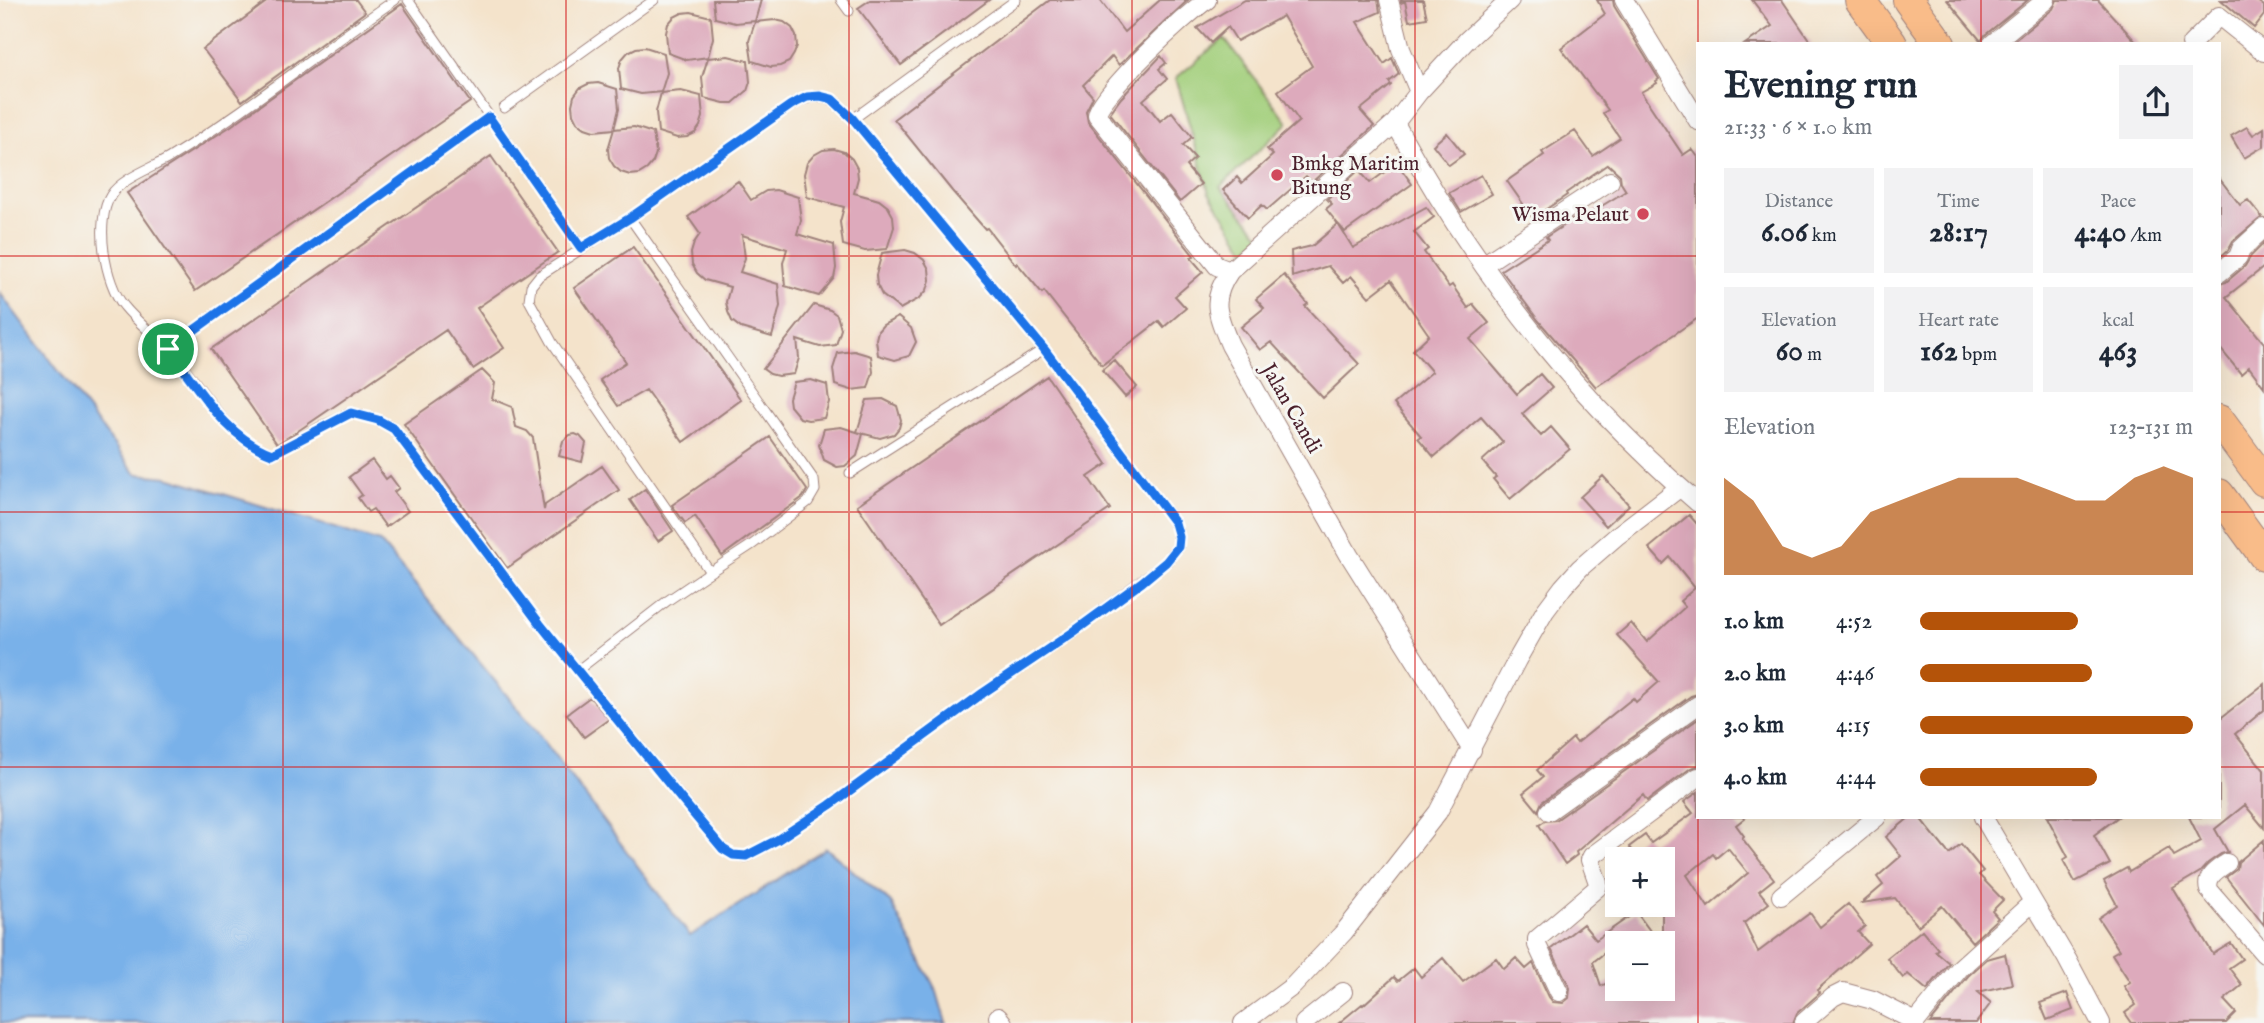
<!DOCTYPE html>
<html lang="en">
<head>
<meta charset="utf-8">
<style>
  body { margin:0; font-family:"IM FELL English",serif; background:#f2f2f3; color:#1f2937; height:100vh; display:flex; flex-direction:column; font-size:26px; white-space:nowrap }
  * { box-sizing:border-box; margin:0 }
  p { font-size:23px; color:#747a83 }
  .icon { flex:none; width:38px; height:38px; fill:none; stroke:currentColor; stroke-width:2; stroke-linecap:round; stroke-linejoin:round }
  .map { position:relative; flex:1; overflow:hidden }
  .side { position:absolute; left:1696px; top:42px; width:525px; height:777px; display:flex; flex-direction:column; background:#fff; border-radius:0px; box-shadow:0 7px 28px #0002 }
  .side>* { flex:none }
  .fabs { position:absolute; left:1605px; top:847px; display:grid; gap:14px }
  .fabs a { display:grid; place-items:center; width:70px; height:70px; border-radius:0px; background:#fff; box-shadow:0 7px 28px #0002; font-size:35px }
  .pin { position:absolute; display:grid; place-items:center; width:60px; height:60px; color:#fff; margin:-30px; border:4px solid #fff; border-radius:50%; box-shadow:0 2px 7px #0007 }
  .round { display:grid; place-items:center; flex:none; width:74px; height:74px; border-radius:0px; background:#f2f2f3 }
  .overview { display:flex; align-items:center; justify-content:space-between; height:119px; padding:0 28px }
  h1 { font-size:38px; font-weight:700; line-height:52px }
  .stats { display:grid; grid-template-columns:repeat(3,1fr); gap:10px; height:119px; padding:7px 28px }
  .stats div { display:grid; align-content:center; border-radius:0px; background:#f2f2f3; text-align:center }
  .stats b { font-size:30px; font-weight:700 }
  .stats small { font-size:19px; font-weight:400 }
  .stats p { font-size:19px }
  .chart { height:196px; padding:14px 28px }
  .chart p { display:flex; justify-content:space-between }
  .chart svg { width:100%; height:126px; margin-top:7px; fill:#b45309; opacity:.7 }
  ul { padding:0 28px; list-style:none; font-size:23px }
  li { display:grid; grid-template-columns:112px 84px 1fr; align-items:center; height:52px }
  li i { height:18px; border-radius:9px; background:#b45309 }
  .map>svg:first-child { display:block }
  .green { fill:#a3cf7b; stroke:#767753; stroke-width:2 }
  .water { fill:#79b1e9; stroke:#62688a; stroke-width:2 }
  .building { fill:#ddaabc; fill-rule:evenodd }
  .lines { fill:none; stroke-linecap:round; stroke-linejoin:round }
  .service-casing { stroke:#9f817b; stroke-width:11 }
  .minor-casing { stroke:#9f817b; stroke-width:20 }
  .trunk-casing { stroke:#9f817b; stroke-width:32 }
  .service { stroke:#fff; stroke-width:9 }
  .minor { stroke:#fff; stroke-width:18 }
  .trunk { stroke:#f9bc89; stroke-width:30 }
  .route-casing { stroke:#fff; stroke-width:14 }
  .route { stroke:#1a73e8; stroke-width:9 }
  .grid { fill:none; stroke:#d62828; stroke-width:2; stroke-opacity:0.55 }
  .poi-dot { fill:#d1495b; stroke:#f6f6f2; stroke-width:2.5 }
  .labels { text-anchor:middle; stroke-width:6; stroke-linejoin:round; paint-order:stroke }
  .poi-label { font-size:21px; fill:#4a1f2b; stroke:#f6f6f2; text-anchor:start }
  .street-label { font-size:21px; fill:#4a1f2b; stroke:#f6f6f2 }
</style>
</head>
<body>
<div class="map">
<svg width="2264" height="1023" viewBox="0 0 2264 1023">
  <rect width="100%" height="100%" fill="#f6f6f2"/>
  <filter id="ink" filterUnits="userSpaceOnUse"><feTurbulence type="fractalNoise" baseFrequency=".0143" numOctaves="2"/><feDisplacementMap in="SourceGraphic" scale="14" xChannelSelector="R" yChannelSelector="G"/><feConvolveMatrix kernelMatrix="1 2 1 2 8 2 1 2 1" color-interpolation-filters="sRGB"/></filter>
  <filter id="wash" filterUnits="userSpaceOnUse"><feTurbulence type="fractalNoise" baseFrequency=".00686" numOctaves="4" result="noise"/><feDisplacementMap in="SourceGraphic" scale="28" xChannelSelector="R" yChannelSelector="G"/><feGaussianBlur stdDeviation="1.57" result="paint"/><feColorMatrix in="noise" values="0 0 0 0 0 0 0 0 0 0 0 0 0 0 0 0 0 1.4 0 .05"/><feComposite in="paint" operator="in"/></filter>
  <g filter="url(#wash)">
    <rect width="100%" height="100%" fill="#f4e3cb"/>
    <path class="green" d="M1224,38L1288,123L1220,187L1262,237L1246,250L1209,193L1176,78Z"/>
    <path class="water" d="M0,293L136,474L168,477L380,542L538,733L690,936L826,848L891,903L937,992L946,1023H0Z"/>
    <g id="blocks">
      <path class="building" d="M269,0H356L365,12L242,101L203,49Z
        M713,0H761L755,21L735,23L715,18Z
        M870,0H989L901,65L858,8Z
        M1050,0H1100L1124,32L1160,0H1188L1119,65L1112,56L1083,85L1093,97L1086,111L1088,122L1194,256L1191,258L1203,272L1175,296L1186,308L1164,327L1159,321L1102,365L1044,291L1042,293L1017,263L1016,265L987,228L985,229L952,191L894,119Z
        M1245,0H1378L1380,12L1357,22L1384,64L1392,58L1399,74L1389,82L1391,85L1360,110L1374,126L1312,182L1306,176L1267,210L1262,205L1248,218L1223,190L1237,177L1242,183L1273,155L1267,149L1299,121L1278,91L1312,66L1283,16L1237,41L1228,27L1211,43L1197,28Z
        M1401,0H1423L1427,18L1409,21L1405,1L1401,3Z
        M1597,0H1613L1614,6L1659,79L1656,81L1657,83L1641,92L1683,155L1692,149L1698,157V318L1596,387L1538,320L1501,270L1548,240L1546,237L1580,215L1582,218L1626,191L1621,183L1620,175L1608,164L1566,193L1567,195L1533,218L1507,181L1544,155L1542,152L1575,131L1593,156L1620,138L1603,113L1608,110L1561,48L1605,14Z
        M1752,0H1782L1812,44H1745L1772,26Z
        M1947,0H2028L1985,35L1981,41Z
        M2057,0H2098L2138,44H2010L2053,9Z
        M2221,0H2256L2264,6V15L2254,28Z
        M402,4L470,102L195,291L127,193L231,126Z
        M691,12L711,17L713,38L708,57L687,60L668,53L666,33L668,24L674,17L682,13Z
        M775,20L784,22L792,28L796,36L797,46L794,54L789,62L780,66L771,67L752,61L749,41L755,22Z
        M645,47L664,53L667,73L661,92L641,94L621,89L619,68L622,59L628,52L636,48Z
        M728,56L748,61L750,82L747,91L733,103H724L704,98L702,77L708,58Z
        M1161,56L1166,63L1159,69L1167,79L1143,100L1160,121L1172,112L1192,137L1183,145L1195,158L1186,166L1201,184L1180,202L1110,113L1121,98Z
        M598,83L617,89L619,109L614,129L594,131L585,128L577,122L573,114L572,105L574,96L580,88L588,84Z
        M681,91L701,96L703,117L700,126L695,133L687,137L677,138L658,132L656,112L661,93Z
        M634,127L653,133L656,153L653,162L647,169L639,174L630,175L621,172L614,166L609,158L608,149L614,129Z
        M2247,127L2253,135L2264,128V146L2244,158L2231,136Z
        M1447,133L1464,154L1449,165L1433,145Z
        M834,149L844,152L852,159L857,168L858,178L854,193L879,200L888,207L893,216L894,227L887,249L865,251L843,245L840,222L844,207L807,197L804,174L807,163L814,155L823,150Z
        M491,156L558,252L477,308L504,348L473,369L446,330L298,431L277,444L211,349Z
        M1397,163L1412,184L1345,232L1338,224L1353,248L1426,207L1434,217L1414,232L1428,249L1424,252L1449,287L1452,285L1468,308L1473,304L1489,323L1470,339L1517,394L1540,374L1552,388L1522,414L1541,436L1551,427L1570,449L1510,499L1493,479L1496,477L1482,461L1503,442L1481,417L1434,457L1418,438L1421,436L1394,404L1432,372L1413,350L1429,335L1391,280L1369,297L1351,276L1343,283L1328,266L1292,277L1291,251L1312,246L1338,224L1326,209L1332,204L1327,199L1359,170L1370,183Z
        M1481,175L1492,194L1461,212L1449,193Z
        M2219,178L2240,205L2248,200L2262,217L2233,241L2228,250L2219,258Z
        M738,181L751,200L766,191L776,190L798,197L801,220L797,234L834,245L836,268L834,278L819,296L785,286L783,263L787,249L742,235L745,258L740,272L778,284L780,306L772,337L741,328L732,321L728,312L726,302L730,287L705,280L697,273L692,264L691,253L694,243L700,234L688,217Z
        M2264,243V267L2226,297L2264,343V387L2249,367L2241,374L2219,347V284L2226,282L2245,266L2251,256Z
        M633,247L741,400L683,442L646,390L618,406L600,380L626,362L574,288Z
        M905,250L915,253L924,260L929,269L930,280L927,290L920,298L900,309L882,295L877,285L876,275L882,253Z
        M1284,275L1308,304L1305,306L1359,364L1323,398L1271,342L1260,350L1241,327L1264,308L1256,299Z
        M814,305L830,310L837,315L841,329L836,345L820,347L797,340L799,358L794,374L778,376L770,374L763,369Z
        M898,317L911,328L916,342L909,356L895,360L878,355L876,339L878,331L883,325Z
        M854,351L871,356L873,372L868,388L851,390L835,385L833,369L838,353Z
        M1114,360L1137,387L1125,397L1102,370Z
        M482,370L495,383L492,399L512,407L516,427L527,431L533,438L544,510L545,505L602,466L619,490L507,568L404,424Z
        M1047,376L1107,464L1088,477L1110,509L939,625L857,505Z
        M811,380L827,385L829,402L824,418L808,420L800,418L790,406L789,398L794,382Z
        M883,399L897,406L901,420L899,428L894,434L880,438L857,432L867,400Z
        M841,427L863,434L857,456L845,466L837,467L824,460L819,445L824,429Z
        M575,434L580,436L586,443L582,462L559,456L563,441L570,435Z
        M770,437L807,490L803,497L722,556L695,516L685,523L672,505Z
        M372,460L386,479L390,476L399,488L394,492L408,511L386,527L373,509L368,512L358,498L362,495L349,477Z
        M1603,476L1629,505L1606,526L1580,497Z
        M645,489L673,531L658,541L630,500Z
        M1689,515L1698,525V694L1691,696L1542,802L1538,811L1523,793L1543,777L1537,770L1573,738L1577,743L1633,698L1636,702L1659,682L1617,635L1631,623L1647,642L1685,607L1680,601L1695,588L1670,557L1663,564L1649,548Z
        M2264,684V710L2235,734L2264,770V828L2245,805L2215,829L2228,852L2221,854L2208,863L2200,872L2173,888L2213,954L2231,943L2242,959L2229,968L2242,985L2224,1000L2236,1013L2226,1023H2132L2125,1013L2136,1005L2124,986L2130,982L2112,954L2119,950L2098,918L2117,905L2104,881L2127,868L2129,872L2169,848L2174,856L2201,841L2189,817H2219V714L2222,717Z
        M590,697L609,719L584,737L567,714Z
        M1698,719V766L1691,768L1647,801L1643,795L1576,852L1577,855L1565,864L1539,825L1545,821L1556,820Z
        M1698,792V817H1746L1736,825L1744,836L1742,838L1774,879L1759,891L1769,903L1744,923L1758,952L1810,913L1820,927L1848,904L1865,926L1858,932L1869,944L1817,990L1820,993L1797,1013L1793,1023H1339L1362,1004L1363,1005L1394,977L1398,981L1414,968L1421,977L1443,958L1463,982L1496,958L1504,969L1516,958L1526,969L1533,963L1549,997L1553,1002L1563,1003L1569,998L1570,988L1551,949L1583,924L1596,940L1636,912L1659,943H1617L1593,962L1601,986L1617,979V989H1662V859H1630L1635,855L1629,847L1645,835L1651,843L1693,813L1684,802ZM1728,848L1748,873L1708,907L1687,875L1713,854L1716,858Z
        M1910,817H1919L1949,854L1961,844L1983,871L1979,875L2003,900L1992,911L1998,918L1972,942L1942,906L1918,926L1895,898L1862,903L1883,885L1877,877L1901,856L1886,837Z
        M2047,817H2118L2094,835L2110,864L2075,882L2063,860L2068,857Z
        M2264,840V925L2226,877L2237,869L2238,862Z
        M1922,930L1938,949L1935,951L1949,963L1927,990L1908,974L1903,978L1887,958Z
        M2005,954L2012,984L1978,992L1991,1003L1976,1023H1930L1968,976L1987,959Z
        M2067,993L2073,1010L2047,1020L2040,1003Z"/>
    </g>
  </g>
  <g filter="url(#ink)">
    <use href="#blocks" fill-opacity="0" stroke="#9f817b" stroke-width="2"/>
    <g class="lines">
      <g class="service-casing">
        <path id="service" d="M395,0C319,52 248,110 169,158C152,168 121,179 111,195C94,221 105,284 124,306C136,321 152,333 166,347C203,383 220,436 273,454L320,427L351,413L378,420L394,429L540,624L723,849L733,855L746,857L777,840L830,805L983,693L1072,633L1166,562L1178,547L1179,537L1175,523L1044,349L853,119C829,96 823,89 791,105L630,218L539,276L531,286L529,300L552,342L710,572L667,601L578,670
          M408,0L581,248
          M841,0L849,11
          M504,108L654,0
          M853,119L1016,0
          M630,218L814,480L815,490L808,502L753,544L710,572
          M168,349L489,117
          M850,473L1044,349"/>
      </g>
      <g class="minor-casing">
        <path id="minor" d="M1207,0C1188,12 1098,96 1097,115L1217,266L1230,271
          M1389,0L1401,49L1419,92
          M1624,0L1698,121
          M1992,44L2046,0
          M2191,44L2219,16L2264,52
          M1395,123C1473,266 1574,397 1698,503
          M1483,265L1610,181
          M2219,273L2238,257L2241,249L2264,228
          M1472,750L1349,555L1230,345C1217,314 1210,300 1230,271L1395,123L1419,92L1467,40L1510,0
          M1549,811L1698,705
          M1983,817L2067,959L2101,1023
          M2227,863C2217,870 2205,876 2209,890L2264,954
          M1781,896L1877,817
          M1559,992L1537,945V939L1597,888L1598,883L1590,860L1592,856L1698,777
          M998,1017L1003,1023
          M1804,1022L1833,997L1843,992L1873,1000L1916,1022
          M1243,1023L1293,986L1344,932L1438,812L1517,660L1545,611L1563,587L1580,568L1618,535L1679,488
          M1304,1023L1343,992
          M1915,1023L1960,968L2033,902"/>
      </g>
      <g class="trunk-casing">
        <path id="trunk" d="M1860,0L1892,44
          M1908,0L1940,44
          M2219,420L2264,481
          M2219,494L2264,556"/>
      </g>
      <use href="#service" class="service"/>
      <use href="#minor" class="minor"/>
      <use href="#trunk" class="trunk"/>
    </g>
  </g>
  <g class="lines" filter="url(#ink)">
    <g class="route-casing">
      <path id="route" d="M820,96L832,99L853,119L1044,349L1175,523L1179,537L1178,547L1166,562L1142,582L1072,633L983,693L830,805L777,840L746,856L733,855L723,849L682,800L540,624L394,429L378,420L351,413L272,454C224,437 199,387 168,349L489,117L581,248L630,218L791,105L807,97Z"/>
    </g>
    <use href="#route" class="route"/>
  </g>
  <path class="grid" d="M283,0V1023M566,0V1023M849,0V1023M1132,0V1023M1415,0V1023M1698,0V44M1981,0V44M0,256H1698M2219,256H2264M0,512H1698M2219,512H2264M0,767H1698M2219,767H2264M1698,817V1023M1981,817V1023"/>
  <g class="poi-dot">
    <circle cx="1277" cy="175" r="7"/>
    <circle cx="1643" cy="214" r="7"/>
  </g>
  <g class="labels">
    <g class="poi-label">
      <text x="1291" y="170">Bmkg Maritim<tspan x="1291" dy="24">Bitung</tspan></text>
      <text x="1629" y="221" text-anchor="end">Wisma Pelaut</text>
    </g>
    <g class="street-label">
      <text transform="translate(1292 408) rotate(60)" y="7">Jalan Candi</text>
    </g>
  </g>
</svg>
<div class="fabs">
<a>+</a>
<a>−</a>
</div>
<div class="pin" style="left:168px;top:349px;background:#1e9e55"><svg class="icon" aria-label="arrive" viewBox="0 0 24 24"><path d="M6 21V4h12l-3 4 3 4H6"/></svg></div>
<section class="side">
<div class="overview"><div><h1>Evening run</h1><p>21:33 · 6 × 1.0 km</p></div><a class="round"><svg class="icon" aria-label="share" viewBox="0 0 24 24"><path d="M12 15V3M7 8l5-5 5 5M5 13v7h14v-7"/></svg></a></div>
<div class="stats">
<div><p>Distance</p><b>6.06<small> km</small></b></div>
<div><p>Time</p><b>28:17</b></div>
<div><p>Pace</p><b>4:40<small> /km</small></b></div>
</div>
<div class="stats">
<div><p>Elevation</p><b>60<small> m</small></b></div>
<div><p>Heart rate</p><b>162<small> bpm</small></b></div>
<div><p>kcal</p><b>463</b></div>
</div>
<div class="chart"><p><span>Elevation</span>123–131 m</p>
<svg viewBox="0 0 160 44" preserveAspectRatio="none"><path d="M0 44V10L10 18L20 34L30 38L40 34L50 22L60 18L70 14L80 10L90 10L100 10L110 14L120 18L130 18L140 10L150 6L160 10V44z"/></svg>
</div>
<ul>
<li><b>1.0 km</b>4:52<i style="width:58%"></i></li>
<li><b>2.0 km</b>4:46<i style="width:63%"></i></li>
<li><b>3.0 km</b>4:15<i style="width:100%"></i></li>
<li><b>4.0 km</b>4:44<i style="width:65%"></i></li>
</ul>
</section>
</div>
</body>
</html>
